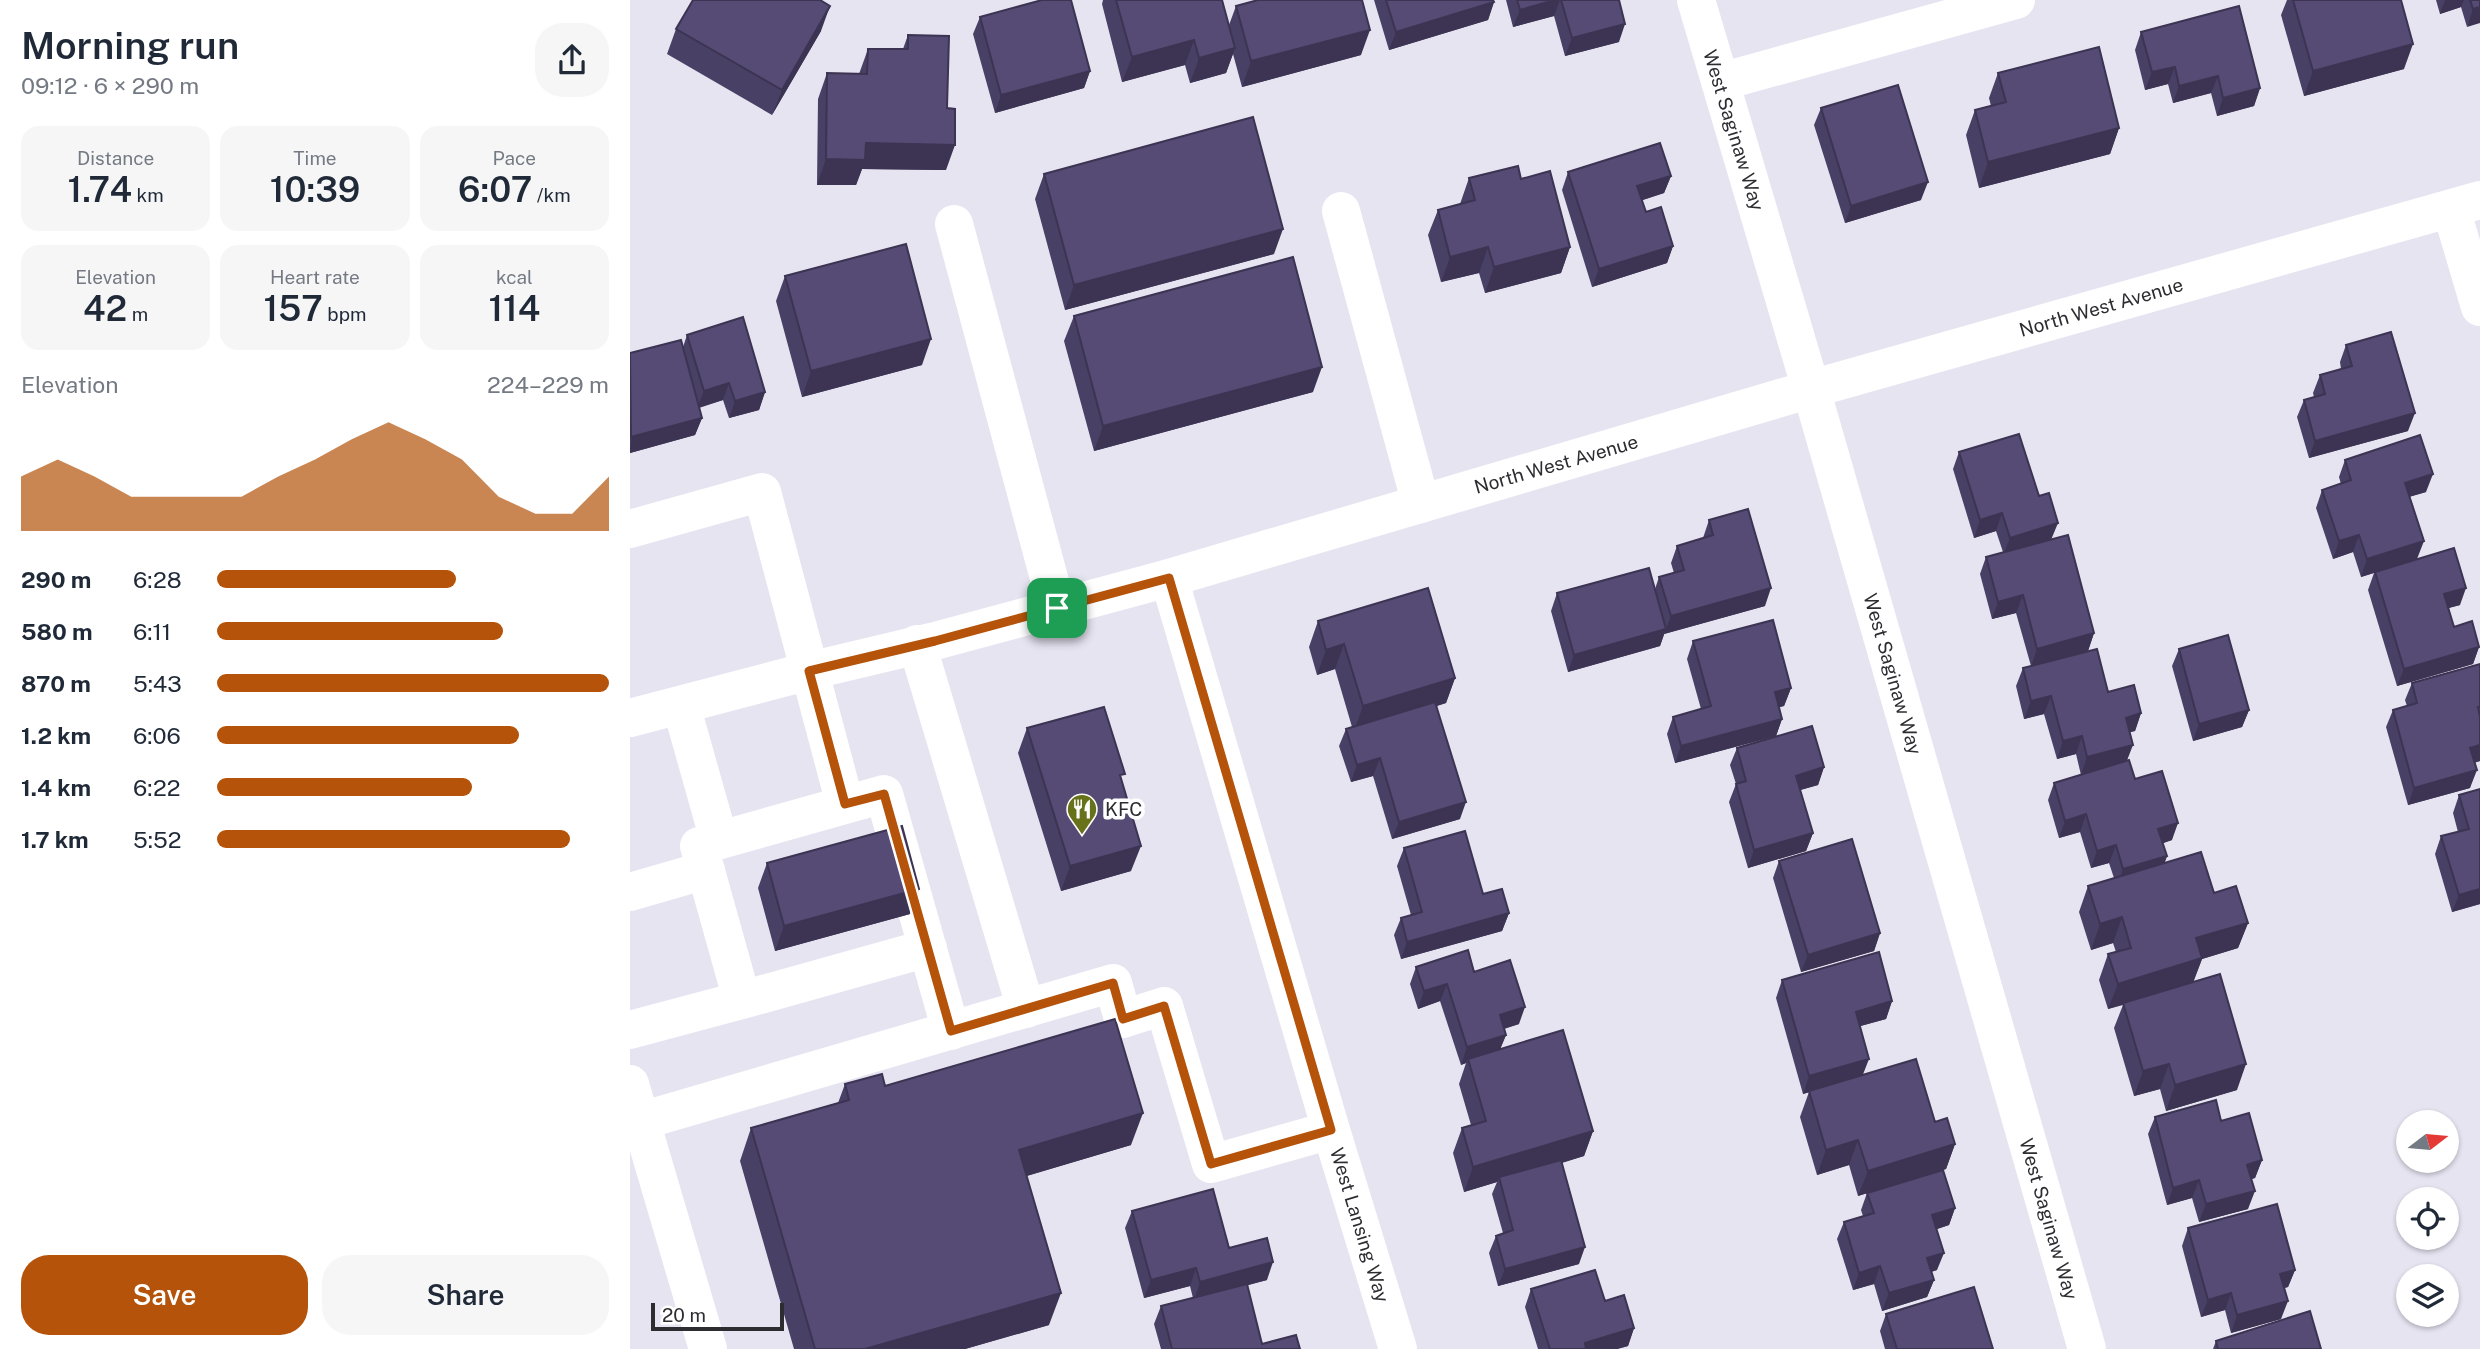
<!DOCTYPE html>
<html lang="en">
<head>
<meta charset="utf-8">
<style>
  body { margin:0; font-family:"Public Sans",sans-serif; background:#f6f6f7; color:#1f2937; height:100vh; display:flex; flex-direction:column; font-size:26px; white-space:nowrap }
  * { box-sizing:border-box; margin:0 }
  p { font-size:23px; color:#747a83 }
  .icon { flex:none; width:38px; height:38px; fill:none; stroke:currentColor; stroke-width:2; stroke-linecap:round; stroke-linejoin:round }
  .map { position:relative; flex:1; overflow:hidden }
  .drawer { display:flex; flex-direction:column; background:#fff; width:630px }
  .drawer>* { flex:none }
  .needle { width:46px; rotate:74deg }
  .fabs { position:absolute; left:1766px; top:1110px; display:grid; gap:14px }
  .fabs a { display:grid; place-items:center; width:63px; height:63px; border-radius:50%; background:#fff; box-shadow:0 2px 5px #0004; font-size:35px }
  .scale { position:absolute; left:21px; bottom:18px; width:133px; box-sizing:border-box; padding-left:7px; border:4px solid #2d2c31; border-top:0; font-size:19px; line-height:24px; white-space:nowrap; color:#2d2c31; -webkit-text-stroke:5px #fff; paint-order:stroke }
  .pin { position:absolute; display:grid; place-items:center; width:60px; height:60px; color:#fff; margin:-30px; border-radius:14px; box-shadow:0 4px 10px #0006 }
  .round { display:grid; place-items:center; flex:none; width:74px; height:74px; border-radius:28px; background:#f6f6f7 }
  .overview { display:flex; align-items:center; justify-content:space-between; height:119px; padding:0 21px }
  h1 { font-size:38px; font-weight:600; line-height:52px }
  .stats { display:grid; grid-template-columns:repeat(3,1fr); gap:10px; height:119px; padding:7px 21px }
  .stats div { display:grid; align-content:center; border-radius:18px; background:#f6f6f7; text-align:center }
  .stats b { font-size:35px; font-weight:600 }
  .stats small { font-size:19px; font-weight:400 }
  .stats p { font-size:19px }
  .chart { height:196px; padding:14px 21px }
  .chart p { display:flex; justify-content:space-between }
  .chart svg { width:100%; height:126px; margin-top:7px; fill:#b45309; opacity:.7 }
  .primary-button { display:flex; gap:14px; margin-top:auto; padding:14px 21px }
  .primary-button a { flex:1; height:80px; border-radius:28px; background:#b45309; color:#fff; font-size:28px; font-weight:600; line-height:80px; text-align:center }
  .primary-button a+a { background:#f6f6f7; color:#1f2937 }
  ul { padding:0 21px; list-style:none; font-size:23px }
  li { display:grid; grid-template-columns:112px 84px 1fr; align-items:center; height:52px }
  li i { height:18px; border-radius:9px; background:#b45309 }
  main { display:flex; flex:1; min-height:0 }
  .map>svg:first-child { display:block }
  .lines { fill:none; stroke-linecap:round; stroke-linejoin:round }
  .minor { stroke:#fff; stroke-width:38 }
  .major { stroke:#fff; stroke-width:38 }
  .wall { fill:#494065 }
  .shaded-wall { fill:#3c3452 }
  .building { fill:#554b75; stroke:#3c3452; stroke-width:2 }
  .route-casing { stroke:#fff; stroke-width:14 }
  .route { stroke:#b45309; stroke-width:9 }
  .labels { text-anchor:middle; stroke-width:7; stroke-linejoin:round; paint-order:stroke }
  .street-label { font-size:19px; fill:#2d2c31; stroke:#fff }
  .poi-label { font-size:19px; fill:#2d2c31; stroke:#fff; text-anchor:start }
</style>
</head>
<body>
<main>
<section class="drawer">
<div class="overview"><div><h1>Morning run</h1><p>09:12 · 6 × 290 m</p></div><a class="round"><svg class="icon" aria-label="share" viewBox="0 0 24 24"><path d="M12 15V3M7 8l5-5 5 5M5 13v7h14v-7"/></svg></a></div>
<div class="stats">
<div><p>Distance</p><b>1.74<small> km</small></b></div>
<div><p>Time</p><b>10:39</b></div>
<div><p>Pace</p><b>6:07<small> /km</small></b></div>
</div>
<div class="stats">
<div><p>Elevation</p><b>42<small> m</small></b></div>
<div><p>Heart rate</p><b>157<small> bpm</small></b></div>
<div><p>kcal</p><b>114</b></div>
</div>
<div class="chart"><p><span>Elevation</span>224–229 m</p>
<svg viewBox="0 0 160 44" preserveAspectRatio="none"><path d="M0 44V25L10 19L20 25L30 32L40 32L50 32L60 32L70 25L80 19L90 12L100 6L110 12L120 19L130 32L140 38L150 38L160 25V44z"/></svg>
</div>
<ul>
<li><b>290 m</b>6:28<i style="width:61%"></i></li>
<li><b>580 m</b>6:11<i style="width:73%"></i></li>
<li><b>870 m</b>5:43<i style="width:100%"></i></li>
<li><b>1.2 km</b>6:06<i style="width:77%"></i></li>
<li><b>1.4 km</b>6:22<i style="width:65%"></i></li>
<li><b>1.7 km</b>5:52<i style="width:90%"></i></li>
</ul>
<div class="primary-button"><a>Save</a><a>Share</a></div>
</section>
<div class="map">
<svg width="1850" height="1349" viewBox="0 0 1850 1349">
  <rect width="100%" height="100%" fill="#e7e4f2"/>
  <g class="lines">
    <path class="minor" d="M1066,0L1181,389L1457,1349
      M1090,82L1386,0
      M1821,209L1850,307
      M711,211L791,504
      M324,224L427,608
      M0,529L132,492L215,804
      M539,578L701,1130L768,1349
      M287,644L396,1009
      M51,705L89,840
      M0,892L76,870
      M112,1000L298,948
      M0,1030L112,1000L69,846L254,794L321,1031
      M0,1084L78,1349
      M11,1121L483,983L493,1019L534,1006L581,1164L701,1130"/>
    <path class="major" d="M0,718L179,671L305,641L539,578L1181,389L1850,200"/>
  </g>
  <path class="wall" d="M473,0H592L599,25L606,6L731,55L612,87L603,54L596,73L560,83L555,65L492,82L472,4Z
    M744,0H863L864,2L858,20L759,50Z
    M876,0H989V42L935,56L924,16L883,27Z
    M1657,0H1771L1774,69L1674,96L1651,15Z
    M1806,0H1850L1837,27L1831,7L1810,14Z
    M350,17L460,71L454,88L365,113L343,34Z
    M46,29L191,31L142,115L37,54Z
    M1511,32L1630,88L1624,106L1587,116L1581,93L1543,103L1538,84L1515,90L1505,50Z
    M278,35L316,170L232,169L226,185H187L188,99L197,73L229,74L238,49H273Z
    M1368,73L1489,128L1480,154L1349,188L1336,135L1345,110L1361,106L1359,98Z
    M1191,108L1291,200L1215,223L1184,125Z
    M938,172L1041,176L1034,193L1012,200L1016,212L1043,246L1037,263L962,287L932,190Z
    M414,174L644,254L435,310L405,199Z
    M839,178L891,179L940,247L931,273L855,293L849,273L811,282L798,235L808,210L830,204Z
    M155,276L292,365L172,397L146,301Z
    M444,316L683,392L464,451L434,341Z
    M57,335L135,392L129,410L99,418L93,400L69,408L72,418L65,435L0,453V353L53,347Z
    M1716,345L1778,431L1679,458L1667,417L1674,400L1684,397L1683,393L1690,375L1711,369L1710,362Z
    M1329,452L1421,539L1464,633L1458,651L1478,692L1511,713L1505,731L1500,732L1497,760L1505,779L1542,840L1533,843L1537,856L1534,863L1584,893L1618,923L1608,948L1572,959L1563,982L1607,1090L1536,1111L1530,1089L1504,1096L1484,1028L1493,1005L1478,1009L1469,980L1478,954L1486,952L1483,943L1461,950L1449,912L1458,886L1484,878L1479,863L1461,868L1450,832L1429,838L1418,800L1424,783L1451,775L1446,754L1427,759L1414,714L1394,719L1386,686L1393,668L1401,666L1386,613L1362,619L1350,574L1356,557L1373,552L1366,531L1344,538L1323,469Z
    M1715,460L1796,492L1779,497L1787,559L1830,605L1818,608L1824,627L1849,647L1843,664L1767,686L1738,590L1744,573L1731,577L1723,552L1703,559L1686,508L1692,490L1711,484L1709,477Z
    M1079,520L1135,606L1034,634L1030,646L938,672L921,611L927,593L1025,589L1029,577L1044,573L1041,563L1047,546L1073,538Z
    M688,621L825,678L816,703L807,706L830,819L762,839L743,776L721,782L709,746L716,729L722,727L705,669L687,675L679,647Z
    M1063,641L1161,688L1154,706L1149,707L1152,719L1146,736L1045,763L1037,734L1043,717L1071,709L1057,659Z
    M1549,649L1619,710L1612,727L1563,741L1542,666Z
    M1850,664V761L1844,763L1840,788L1778,805L1756,727L1763,710L1777,706L1775,700L1782,683Z
    M397,728L492,782L501,871L431,891L388,753Z
    M1107,748L1194,767L1188,785L1170,790L1183,833L1176,851L1118,868L1099,802L1106,784L1100,765Z
    M1850,789V904L1822,912L1805,854L1811,836L1828,832L1823,813L1829,795Z
    M774,848L853,894L879,913L872,931L771,959L764,935L771,918L781,915L767,866Z
    M1149,861L1250,933L1244,951L1171,972L1143,878Z
    M137,863L280,914L145,951L128,888Z
    M786,967L844,972L889,1024L874,1029L876,1035L870,1049L963,1131L954,1156L932,1163L949,1264L868,1286L859,1253L866,1236L873,1233L862,1194L867,1182L834,1192L823,1153L832,1128L841,1125L829,1084L836,1063L831,1065L810,1001L788,1009L780,984Z
    M1152,980L1262,1001L1256,1019L1230,1026L1233,1075L1305,1122L1325,1144L1316,1169L1270,1183L1325,1208L1319,1225L1306,1229L1307,1270L1301,1272L1304,1280L1297,1297L1252,1311L1244,1284L1223,1290L1207,1239L1214,1222L1233,1216L1231,1210L1237,1193L1228,1196L1219,1165L1187,1175L1170,1117L1179,1092L1173,1094L1146,998Z
    M215,1084L255,1086L501,1145L396,1176L419,1325L335,1349H164L110,1161L121,1128L208,1103Z
    M1525,1117L1591,1121L1632,1160L1625,1178L1621,1179L1618,1209L1569,1222L1562,1198L1537,1205L1518,1134Z
    M502,1211L599,1248L637,1280L617,1285L632,1344L670,1349H531L524,1324L531,1306L563,1298L560,1286L514,1298L495,1228Z
    M1558,1228L1665,1270L1658,1287L1654,1288L1651,1319L1601,1333L1595,1310L1571,1317L1552,1246Z
    M901,1289L975,1301L1004,1328L998,1346L987,1349H908L895,1307Z
    M1256,1314L1363,1349H1255L1250,1331Z
    M1586,1341L1691,1349H1583Z"/>
  <path class="shaded-wall" d="M925,0H930L924,16L883,27L890,10Z
    M1815,0H1834L1831,7L1810,14Z
    M864,2L858,20L759,50L766,32Z
    M200,6L191,31L142,115L152,90Z
    M1850,7V23L1837,27L1843,9Z
    M995,24L989,42L935,56L942,38Z
    M740,30L731,55L612,87L621,61Z
    M564,40L555,65L492,82L502,57Z
    M1783,44L1774,69L1674,96L1683,71Z
    M605,48L596,73L560,83L569,58Z
    M1545,67L1538,84L1515,90L1522,72Z
    M460,71L454,88L365,113L371,95Z
    M1588,76L1581,93L1543,103L1549,86Z
    M1630,88L1624,106L1587,116L1593,98Z
    M1489,128L1480,154L1349,188L1358,162Z
    M236,143L325,145L316,170L232,169L226,185H187L196,159Z
    M1041,176L1034,193L1001,204L1007,186Z
    M1298,182L1291,200L1215,223L1221,206Z
    M653,229L644,254L435,310L444,285Z
    M1043,246L1037,263L962,287L969,269Z
    M858,247L849,273L811,282L820,257Z
    M940,247L931,273L855,293L864,267Z
    M301,339L292,365L172,397L181,371Z
    M692,367L683,392L464,451L473,426Z
    M99,383L93,400L67,408L74,391Z
    M135,392L129,410L99,418L105,401Z
    M1785,413L1778,431L1679,458L1685,441Z
    M72,418L65,435L0,453L1,437Z
    M1803,474L1796,492L1768,500L1775,483Z
    M1372,513L1366,531L1344,538L1350,520Z
    M1428,523L1421,540L1373,555L1380,538Z
    M1729,535L1723,552L1703,559L1709,541Z
    M1794,541L1787,559L1731,577L1737,559Z
    M1141,588L1135,606L1034,634L1041,616Z
    M1836,588L1830,605L1808,611L1814,594Z
    M1393,595L1386,613L1362,619L1368,602Z
    M1036,629L1030,646L938,672L944,655Z
    M1464,633L1458,651L1401,667L1407,649Z
    M714,644L705,669L687,675L696,650Z
    M1849,647L1843,664L1767,686L1774,669Z
    M825,678L816,703L724,731L733,706Z
    M1161,688L1154,706L1139,710L1145,692Z
    M1421,696L1414,714L1394,719L1401,701Z
    M1619,710L1612,727L1563,741L1569,724Z
    M1511,713L1505,731L1489,735L1496,718Z
    M1152,719L1146,736L1045,763L1051,746Z
    M1452,736L1446,754L1427,759L1433,741Z
    M1503,745L1496,763L1451,775L1457,757Z
    M1850,745V761L1834,765L1840,748Z
    M750,758L743,776L721,782L727,765Z
    M1194,767L1188,785L1160,793L1166,776Z
    M1847,770L1840,788L1778,805L1784,788Z
    M836,802L830,819L762,839L769,822Z
    M1456,814L1450,832L1429,838L1435,821Z
    M1548,823L1542,840L1522,847L1528,829Z
    M1183,833L1176,851L1118,868L1124,850Z
    M1486,845L1479,863L1461,868L1467,851Z
    M511,846L501,871L431,891L440,866Z
    M1537,856L1531,874L1487,887L1493,869Z
    M289,889L280,914L145,951L154,926Z
    M1850,889V904L1822,912L1829,895Z
    M879,913L872,931L771,959L777,942Z
    M1492,917L1483,943L1461,950L1470,924Z
    M1618,923L1608,948L1572,959L1563,983L1478,1009L1488,984L1566,938Z
    M1250,933L1244,951L1171,972L1178,955Z
    M817,984L810,1001L788,1009L794,991Z
    M1262,1001L1256,1019L1220,1029L1226,1012Z
    M895,1007L889,1024L863,1032L870,1015Z
    M876,1035L869,1052L838,1059L836,1063L831,1065L837,1047Z
    M1239,1059L1232,1077L1173,1094L1179,1076Z
    M1539,1064L1530,1089L1504,1096L1513,1071Z
    M1616,1064L1607,1090L1536,1111L1545,1085Z
    M513,1113L501,1145L377,1182L389,1150Z
    M963,1131L954,1156L870,1181L869,1177L867,1182L834,1192L843,1167Z
    M1228,1140L1219,1165L1187,1175L1196,1150Z
    M1325,1144L1316,1169L1228,1196L1238,1171Z
    M1632,1160L1625,1178L1611,1182L1617,1165Z
    M1569,1180L1562,1198L1537,1205L1543,1188Z
    M1625,1191L1618,1209L1569,1222L1576,1204Z
    M1325,1208L1319,1225L1296,1233L1302,1215Z
    M955,1247L949,1264L868,1286L875,1269Z
    M1314,1253L1307,1270L1291,1275L1297,1258Z
    M643,1262L637,1280L564,1300L570,1282Z
    M1250,1266L1244,1284L1223,1290L1229,1273Z
    M566,1268L560,1286L514,1298L521,1280Z
    M1665,1270L1658,1287L1643,1291L1650,1274Z
    M1304,1280L1297,1297L1252,1311L1259,1293Z
    M431,1293L419,1325L335,1349H235Z
    M1601,1293L1595,1310L1571,1317L1578,1300Z
    M1658,1301L1651,1319L1601,1333L1607,1315Z
    M1004,1328L998,1346L987,1349H953L955,1343Z"/>
  <path class="building" d="M63,0H190L200,6L152,90L46,29Z
    M412,0H441L460,71L371,95L350,17Z
    M486,0H592L605,48L569,58L564,40L502,57Z
    M628,0H732L740,30L621,61L606,6Z
    M756,0H863L864,2L766,32Z
    M887,0H925L890,10Z
    M931,0H989L995,24L942,38Z
    M1663,0H1771L1783,44L1683,71Z
    M1840,0H1850V7L1843,9Z
    M1609,6L1630,88L1593,98L1588,76L1549,86L1545,67L1522,72L1511,32Z
    M278,35L319,36L317,108L325,109V145L236,143L235,160L196,159L197,73L237,74L238,49H278Z
    M1469,47L1489,128L1358,162L1345,110L1376,102L1368,73Z
    M1268,85L1298,182L1221,206L1191,108Z
    M623,117L653,229L444,285L414,174Z
    M1030,143L1041,176L1007,186L1016,212L1031,207L1043,246L969,269L938,172Z
    M888,166L891,179L920,171L940,247L864,267L858,247L820,257L808,210L845,200L839,178Z
    M276,244L301,339L181,371L155,276Z
    M663,257L692,367L473,426L444,316Z
    M113,317L135,392L105,401L99,383L74,391L57,335Z
    M1761,332L1785,413L1685,441L1674,400L1695,394L1690,375L1722,366L1716,345Z
    M51,340L72,418L1,437L0,353Z
    M1389,434L1409,496L1419,493L1428,523L1380,538L1372,513L1350,520L1329,452Z
    M1790,435L1803,474L1775,483L1794,541L1737,559L1729,535L1709,541L1692,490L1721,480L1715,460Z
    M1118,509L1141,588L1041,616L1029,577L1054,570L1047,546L1083,535L1079,520Z
    M1438,535L1464,633L1407,649L1393,595L1368,602L1356,557Z
    M1824,548L1836,588L1814,594L1824,627L1842,621L1849,647L1774,669L1745,572Z
    M1019,568L1036,629L944,655L927,593Z
    M798,588L825,678L733,706L714,644L696,650L688,621Z
    M1143,620L1161,688L1145,692L1152,719L1051,746L1043,717L1081,706L1063,641Z
    M1598,635L1619,710L1569,724L1549,649Z
    M1467,649L1478,692L1504,685L1511,713L1496,718L1503,745L1457,757L1452,736L1433,741L1421,696L1401,701L1393,668Z
    M1850,664V707H1848L1850,717V745L1840,748L1847,770L1784,788L1763,710L1787,703L1782,683Z
    M805,702L836,802L769,822L750,758L727,765L716,729Z
    M474,707L495,774L490,775L511,846L440,866L397,728Z
    M1182,726L1194,767L1166,776L1183,833L1124,850L1106,784L1116,781L1107,748Z
    M1499,760L1505,779L1532,771L1548,823L1528,829L1537,856L1493,869L1486,845L1467,851L1456,814L1435,821L1424,783Z
    M1850,789V889L1829,895L1811,836L1839,829L1829,795Z
    M272,826L289,889L154,926L137,863Z
    M835,831L853,894L872,889L879,913L777,942L771,918L792,912L774,848Z
    M1222,839L1250,933L1178,955L1149,861Z
    M1571,852L1584,893L1606,886L1618,923L1566,938L1572,958L1488,984L1478,954L1501,948L1492,917L1470,924L1458,886Z
    M838,950L844,972L880,960L895,1007L870,1015L876,1035L837,1047L817,984L794,991L786,967Z
    M1249,952L1262,1001L1226,1012L1239,1059L1179,1076L1152,980Z
    M1590,974L1616,1064L1545,1085L1539,1064L1513,1071L1493,1003Z
    M485,1019L513,1113L389,1150L431,1293L235,1349H185L121,1128L219,1100L215,1084L252,1074L255,1086Z
    M933,1030L963,1131L843,1167L832,1128L856,1121L838,1059Z
    M1286,1059L1305,1122L1317,1118L1325,1144L1238,1171L1228,1140L1196,1150L1179,1091Z
    M1586,1100L1591,1121L1619,1113L1632,1160L1617,1165L1625,1191L1576,1204L1569,1180L1543,1188L1525,1117Z
    M931,1160L955,1247L875,1269L866,1236L883,1230L869,1177Z
    M1313,1170L1325,1208L1302,1215L1314,1253L1297,1258L1304,1280L1259,1293L1250,1266L1229,1273L1214,1222L1244,1213L1237,1193Z
    M583,1189L599,1248L637,1238L643,1262L570,1282L566,1268L521,1280L502,1211Z
    M1647,1204L1665,1270L1650,1274L1658,1301L1607,1315L1601,1293L1578,1300L1558,1228Z
    M965,1270L975,1301L994,1295L1004,1328L955,1343L956,1349H920L901,1289Z
    M617,1284L632,1344L666,1335L670,1349H542L531,1306Z
    M1344,1287L1363,1349H1267L1256,1314Z
    M1680,1311L1691,1349H1588L1586,1341Z"/>
  <g class="lines">
    <g class="route-casing">
      <path id="route" d="M539,578L701,1130L581,1164L534,1006L493,1019L483,983L321,1031L254,794L215,804L179,671L305,641Z"/>
    </g>
    <use href="#route" class="route"/>
  </g>
  <defs>
    <g id="restaurant-pin" transform="scale(1.575)"><path d="M0 17L-7.5 6A9.5 9.5 0 1 1 7.5 6Z" fill="#68721a" stroke="#fff"/><path d="M-5-6h1v4h1v-4h1v4h1v-4h1v5L-1.5 .5V6h-2V.5L-5-1ZM5-6V6H3V1.5H1.5Q1.5-4 5-6Z" fill="#fff"/></g>
  </defs>
  <g fill-rule="evenodd">
    <use href="#restaurant-pin" x="452" y="809"/>
  </g>
  <g class="labels">
    <g class="street-label">
      <text transform="translate(1104 130) rotate(73)" y="7">West Saginaw Way</text>
      <text transform="translate(1471 307) rotate(-16)" y="7">North West Avenue</text>
      <text transform="translate(926 464) rotate(-16)" y="7">North West Avenue</text>
      <text transform="translate(1263 674) rotate(74)" y="7">West Saginaw Way</text>
      <text transform="translate(1419 1219) rotate(74)" y="7">West Saginaw Way</text>
      <text transform="translate(730 1225) rotate(73)" y="7">West Lansing Way</text>
    </g>
    <g class="poi-label">
      <text x="475" y="816">KFC</text>
    </g>
  </g>
</svg>
<div class="fabs">
<a><svg class="needle" viewBox="-14 -14 28 28"><path d="M0-13l5 13h-10z" fill="#e53935"/><path d="M0 13l5-13h-10z" fill="#747a83"/></svg></a>
<a><svg class="icon" aria-label="locate" viewBox="0 0 24 24"><circle cx="12" cy="12" r="6"/><path d="M12 2v4M12 18v4M2 12h4M18 12h4"/></svg></a>
<a><svg class="icon" aria-label="layers" viewBox="0 0 24 24"><path d="M12 4l9 5-9 5-9-5zM3 14l9 5 9-5"/></svg></a>
</div>
<div class="scale">20 m</div>
<div class="pin" style="left:427px;top:608px;background:#1e9e55"><svg class="icon" aria-label="arrive" viewBox="0 0 24 24"><path d="M6 21V4h12l-3 4 3 4H6"/></svg></div>
</div>
</main>
</body>
</html>
